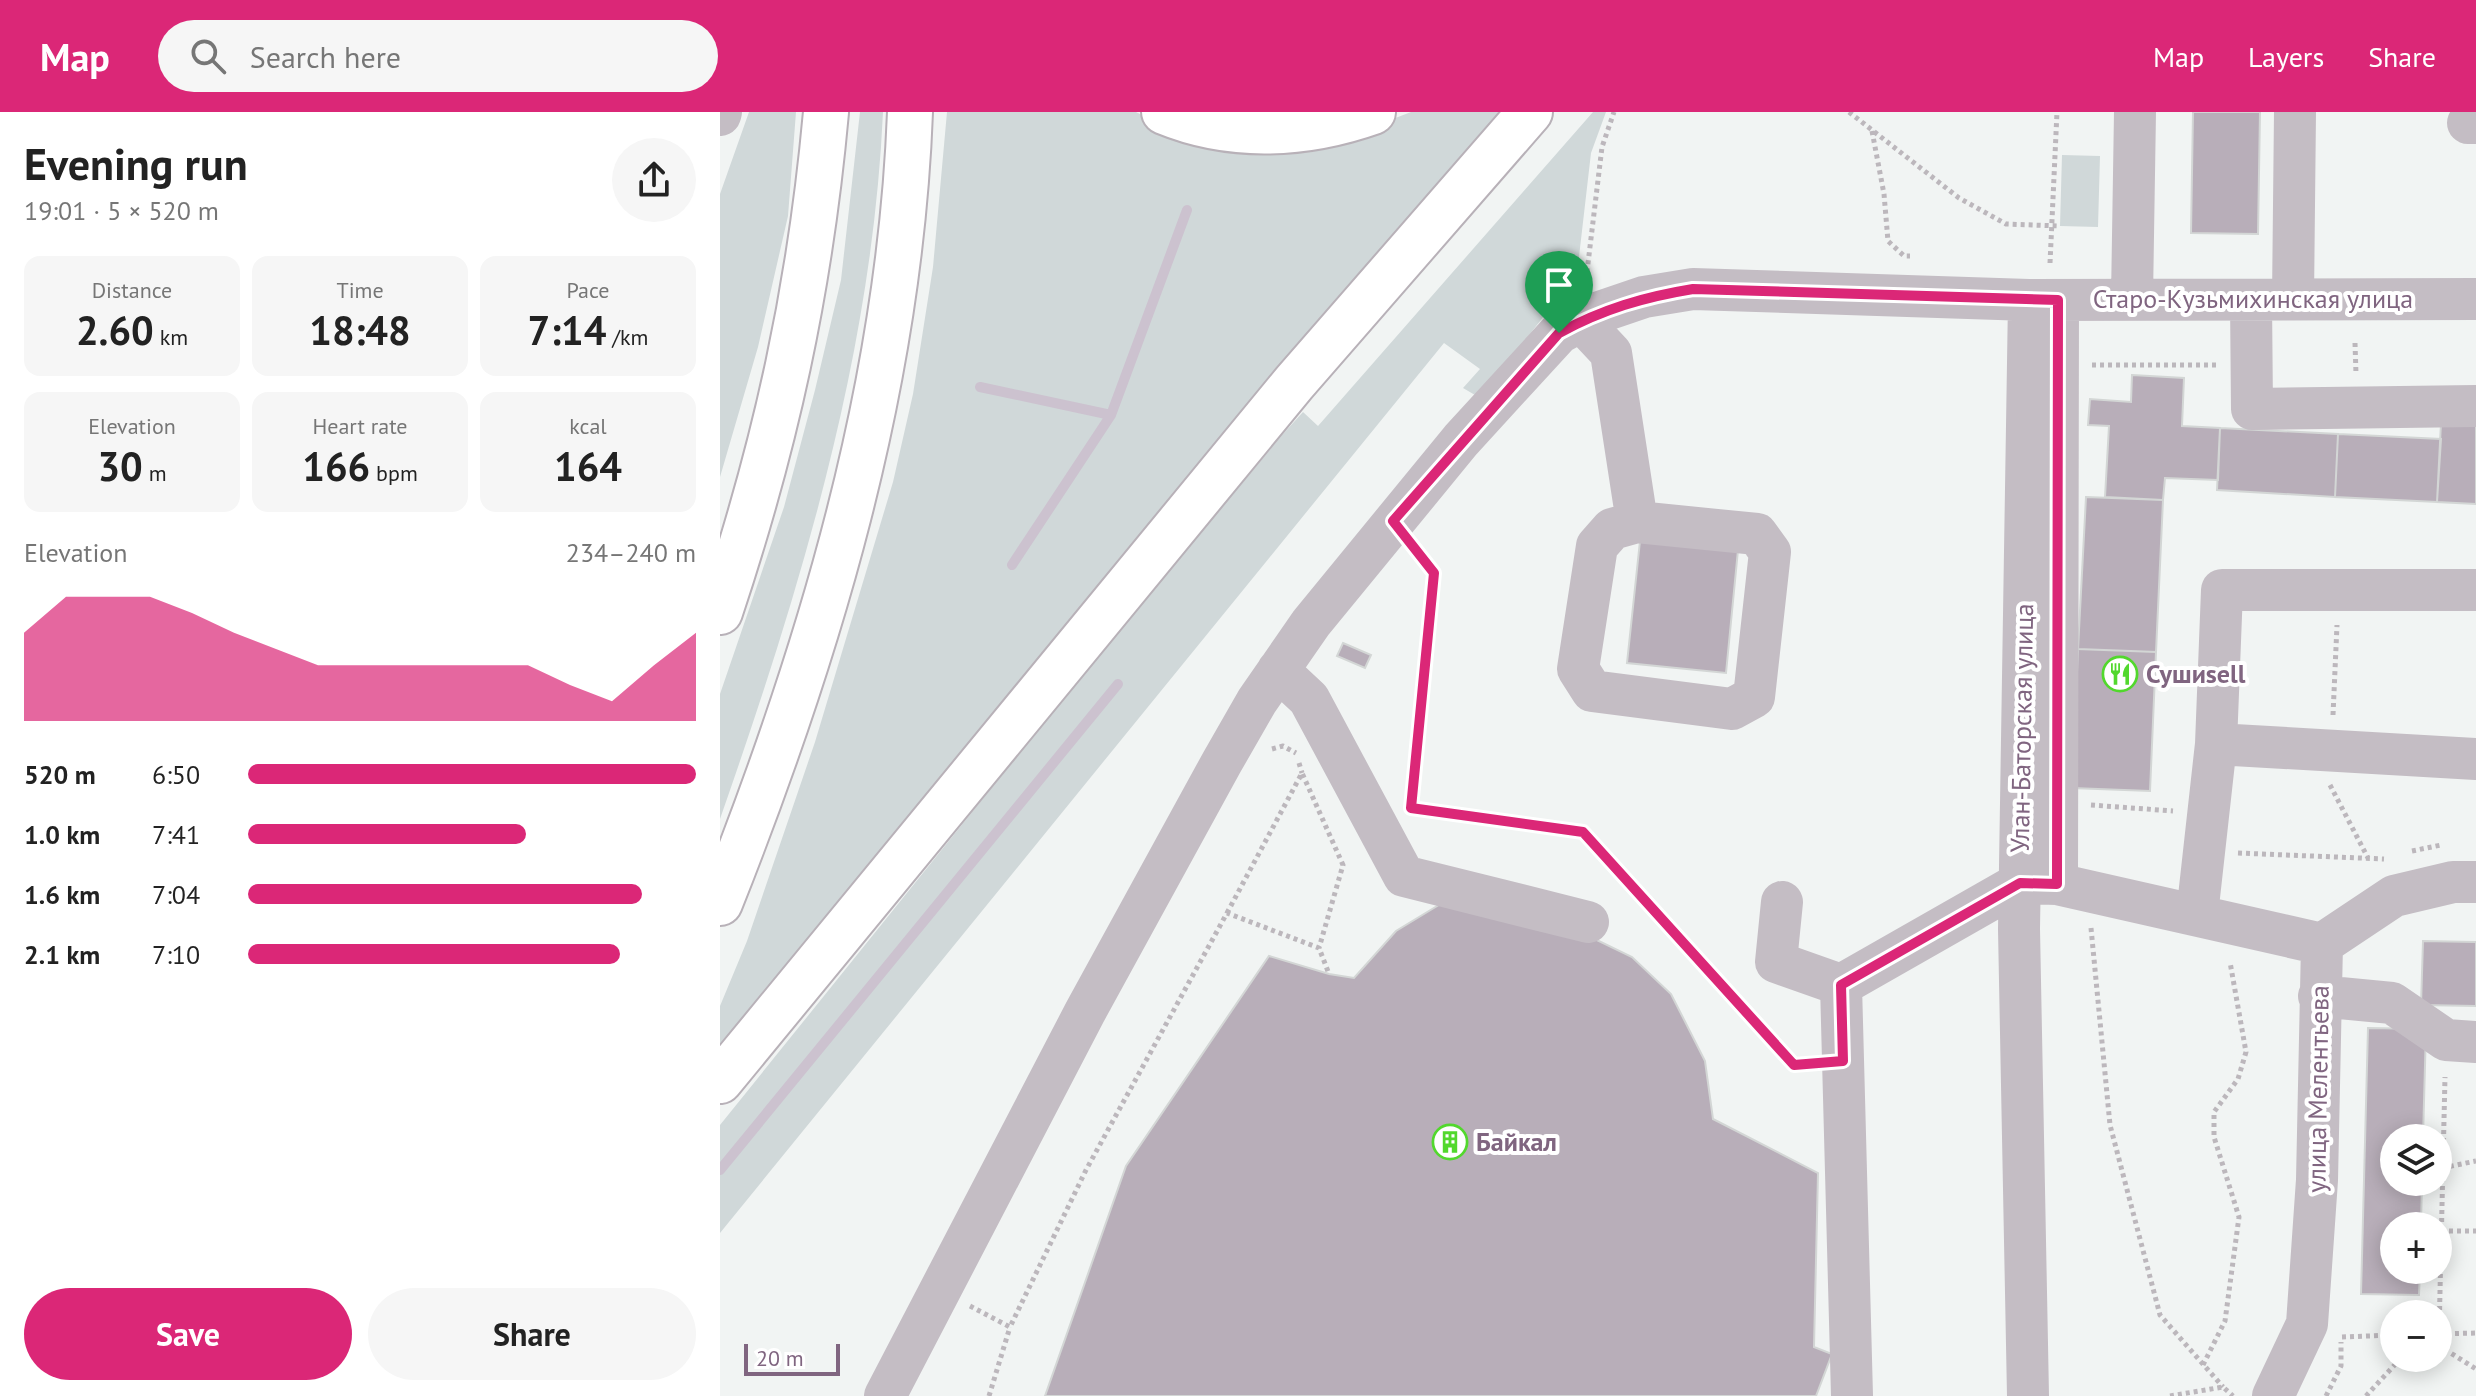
<!DOCTYPE html>
<html lang="en">
<head>
<meta charset="utf-8">
<style>
  body { margin:0; font-family:"PT Sans",sans-serif; background:#f6f6f6; color:#222; height:100vh; display:flex; flex-direction:column; font-size:30px; white-space:nowrap }
  * { box-sizing:border-box; margin:0 }
  p { font-size:26px; color:#767676 }
  .icon { flex:none; width:44px; height:44px; fill:none; stroke:currentColor; stroke-width:2; stroke-linecap:round; stroke-linejoin:round }
  .map { position:relative; flex:1; overflow:hidden }
  .panel { display:flex; flex-direction:column; background:#fff; width:720px }
  .panel>* { flex:none }
  .fabs { position:absolute; left:1660px; top:1012px; display:grid; gap:16px }
  .fabs a { display:grid; place-items:center; width:72px; height:72px; border-radius:50%; background:#fff; box-shadow:0 4px 20px #0003; font-size:40px }
  .scale { position:absolute; left:24px; bottom:20px; width:96px; box-sizing:border-box; padding-left:8px; border:4px solid #806580; border-top:0; font-size:22px; line-height:28px; white-space:nowrap; color:#806580; -webkit-text-stroke:6px #fff; paint-order:stroke }
  .pin { position:absolute; display:grid; place-items:center; width:68px; height:68px; color:#fff; margin:-82px -34px; border-radius:50% 50% 50% 0; rotate:-45deg; box-shadow:0 0 8px #0007 }
  .pin .icon { rotate:45deg }
  .round { display:grid; place-items:center; flex:none; width:84px; height:84px; border-radius:42px; background:#f6f6f6 }
  .summary { display:flex; align-items:center; justify-content:space-between; height:136px; padding:0 24px }
  h1 { font-size:44px; font-weight:700; line-height:60px }
  .metrics { display:grid; grid-template-columns:repeat(3,1fr); gap:12px; height:136px; padding:8px 24px }
  .metrics div { display:grid; align-content:center; border-radius:16px; background:#f6f6f6; text-align:center }
  .metrics b { font-size:40px; font-weight:700 }
  .metrics small { font-size:22px; font-weight:400 }
  .metrics p { font-size:22px }
  .chart { height:224px; padding:16px 24px }
  .chart p { display:flex; justify-content:space-between }
  .chart svg { width:100%; height:144px; margin-top:8px; fill:#db2777; opacity:.7 }
  .cta { display:flex; gap:16px; margin-top:auto; padding:16px 24px }
  .cta a { flex:1; height:92px; border-radius:48px; background:#db2777; color:#fff; font-size:32px; font-weight:700; line-height:92px; text-align:center }
  .cta a+a { background:#f6f6f6; color:#222 }
  ul { padding:0 24px; list-style:none; font-size:26px }
  li { display:grid; grid-template-columns:128px 96px 1fr; align-items:center; height:60px }
  li i { height:20px; border-radius:10px; background:#db2777 }
  header { display:flex; align-items:center; gap:48px; box-sizing:border-box; height:112px; padding:0 40px; background:#db2777; color:#fff }
  header strong { font-size:38px }
  nav { display:flex; gap:44px; margin-inline-start:auto; font-size:28px }
  .search { width:560px; height:72px; background:#f6f6f6; display:flex; align-items:center; gap:20px; box-sizing:border-box; padding:0 28px; border-radius:44px; color:#767676; font-size:30px }
  main { display:flex; flex:1; min-height:0 }
  .map>svg:first-child { display:block }
  .green { fill:#d0d8d9 }
  .lines { fill:none; stroke-linecap:round; stroke-linejoin:round }
  .stream { stroke:#ccc2cf; stroke-width:10 }
  .building { fill:#b8aeb9; stroke:#d3d6d5; stroke-width:2 }
  .major-casing { stroke:#b8b1b8; stroke-width:48 }
  .path { stroke:#bcb7bc; stroke-width:5; stroke-dasharray:4 4; stroke-linecap:butt }
  .minor { stroke:#c4bdc4; stroke-width:42 }
  .major { stroke:#fff; stroke-width:44 }
  .route-casing { stroke:#fff; stroke-width:16 }
  .route { stroke:#db2777; stroke-width:10 }
  .labels { text-anchor:middle; stroke-width:8; stroke-linejoin:round; paint-order:stroke }
  .street-label { font-size:26px; fill:#806580; stroke:#fff }
  .poi-label { font-size:26px; font-weight:bold; fill:#806580; stroke:#fff; text-anchor:start }
</style>
</head>
<body>
<header>
<strong>Map</strong>
<div class="search"><svg class="icon" aria-label="search" viewBox="0 0 24 24"><circle cx="10" cy="10" r="6"/><path d="M15 15l6 6"/></svg>Search here</div>
<nav><a>Map</a><a>Layers</a><a>Share</a></nav>
</header>
<main>
<section class="panel">
<div class="summary"><div><h1>Evening run</h1><p>19:01 · 5 × 520 m</p></div><a class="round"><svg class="icon" aria-label="share" viewBox="0 0 24 24"><path d="M12 15V3M7 8l5-5 5 5M5 13v7h14v-7"/></svg></a></div>
<div class="metrics">
<div><p>Distance</p><b>2.60<small> km</small></b></div>
<div><p>Time</p><b>18:48</b></div>
<div><p>Pace</p><b>7:14<small> /km</small></b></div>
</div>
<div class="metrics">
<div><p>Elevation</p><b>30<small> m</small></b></div>
<div><p>Heart rate</p><b>166<small> bpm</small></b></div>
<div><p>kcal</p><b>164</b></div>
</div>
<div class="chart"><p><span>Elevation</span>234–240 m</p>
<svg viewBox="0 0 160 44" preserveAspectRatio="none"><path d="M0 44V17L10 6L20 6L30 6L40 11L50 17L60 22L70 27L80 27L90 27L100 27L110 27L120 27L130 33L140 38L150 27L160 17V44z"/></svg>
</div>
<ul>
<li><b>520 m</b>6:50<i style="width:100%"></i></li>
<li><b>1.0 km</b>7:41<i style="width:62%"></i></li>
<li><b>1.6 km</b>7:04<i style="width:88%"></i></li>
<li><b>2.1 km</b>7:10<i style="width:83%"></i></li>
</ul>
<div class="cta"><a>Save</a><a>Share</a></div>
</section>
<div class="map">
<svg width="1756" height="1284" viewBox="0 0 1756 1284">
  <rect width="100%" height="100%" fill="#f1f4f3"/>
  <path class="green" d="M29,0H76L68,104L38,235L0,365V82Z
    M140,0H163C152,244 80,478 0,707V582L64,395L95,278L121,168Z
    M227,0H416L428,6L647,17L691,0H790L0,947V894L27,829L95,630L173,370L193,282L213,155Z
    M873,0H886L871,41L857,162L770,273L755,283L743,276L760,257L724,231L0,1121V1013L377,545L563,322L583,300L598,314Z
    M1342,43L1380,44L1378,115L1340,114Z"/>
  <g class="lines">
    <path class="stream" d="M260,275L391,303
      M292,453L391,303L467,98
      M0,1058L398,572"/>
  </g>
  <path class="building" d="M1473,0H1540L1538,122L1471,121Z
    M1412,263L1464,266L1462,314L1500,316L1498,368L1445,366L1443,388L1385,385L1389,314L1368,313L1370,287L1411,290Z
    M1721,311L1756,312V392L1717,390Z
    M1500,316L1618,322L1615,385L1497,378Z
    M1618,322L1721,327L1717,390L1615,385Z
    M1366,385L1443,388L1436,540L1358,537Z
    M920,429L1018,438L1006,561L907,551Z
    M623,531L651,543L645,556L617,544Z
    M1358,537L1436,540L1430,679L1352,676Z
    M732,785L848,814L912,845L951,882L985,949L993,1007L1098,1061L1094,1235L1112,1242L1096,1284H325L406,1054L549,844L609,862L634,866L676,819Z
    M1703,829L1756,830V894L1701,893Z
    M1648,916L1706,917L1703,1026H1674V1070H1702L1701,1114H1674V1158H1700L1699,1183L1641,1182Z"/>
  <g class="lines">
    <g class="major-casing">
      <path id="major" d="M444,0C512,28 585,24 653,0
        M0,500C56,332 90,177 106,0
        M0,791C100,539 180,272 190,0
        M0,969L574,271L810,0"/>
    </g>
    <path class="path" d="M1129,0L1239,86L1286,112L1340,114
      M1152,19L1164,82L1168,129L1184,144H1190
      M1330,151L1337,0
      M866,168L882,35L894,0
      M1635,231L1636,262
      M1372,253H1498
      M696,438L714,461L691,696L863,720L1074,953L1086,952
      M1613,603L1617,513
      M552,637L563,634L576,641
      M579,651L582,661
      M1610,673L1648,746
      M1371,693L1453,699
      M1692,739L1721,733
      M1518,741L1664,747
      M507,801L582,661L623,753L599,836
      M1371,816L1390,1013L1440,1203L1503,1275
      M1722,1056L1756,1049
      M1721,1119H1756
      M250,1194L290,1215L366,1058L507,801L599,836L609,862
      M1719,1222L1725,965
      M1719,1222L1756,1221
      M1622,1225L1674,1223
      M1718,1233L1756,1257
      M1483,1253L1505,1209L1519,1105L1494,1025V1000L1518,967L1526,940L1510,850
      M269,1284L290,1215
      M1450,1284L1503,1275L1513,1284
      M1606,1284L1621,1254V1230
      M1646,1284L1681,1246"/>
    <path class="minor" d="M0,3L1,0
      M1748,11H1756
      M1412,186L1415,0
      M1573,187L1575,0
      M1531,188L1532,297L1756,294
      M861,209L891,241L917,410L892,417L877,434L858,557L872,579L1012,597L1034,585L1050,440L1037,422L917,410
      M558,558L589,587L684,764L868,810
      M1496,632L1756,647
      M1337,772L1338,188
      M1062,790L1056,850L1121,873
      M1477,803L1496,632L1502,478H1756
      M1602,832L1674,784L1733,770H1756
      M1599,884L1672,891L1726,928L1756,930
      M165,1284L365,900L502,650L537,589L591,511L741,328L839,221L874,202L924,185L973,177L1309,188L1756,187
      M1132,1284L1121,873L1300,771L1337,772L1602,832
      M1308,1284L1299,817L1309,188
      M1553,1284L1587,1212L1597,1068L1602,832"/>
    <use href="#major" class="major"/>
  </g>
  <g class="lines">
    <g class="route-casing">
      <path id="route" d="M973,177L1338,188L1337,772L1300,771L1121,873L1123,949L1074,953L863,720L691,696L714,461L673,409L839,221C883,197 924,185 973,177Z"/>
    </g>
    <use href="#route" class="route"/>
  </g>
  <defs>
    <g id="restaurant-ring" transform="scale(1.8)"><circle r="9.5" fill="#fff" stroke="#52d82d" stroke-width="1.5"/><path d="M-5-6h1v4h1v-4h1v4h1v-4h1v5L-1.5 .5V6h-2V.5L-5-1ZM5-6V6H3V1.5H1.5Q1.5-4 5-6Z" fill="#52d82d"/></g>
    <g id="building-ring" transform="scale(1.8)"><circle r="9.5" fill="#fff" stroke="#52d82d" stroke-width="1.5"/><path d="M-4-6H4V6H1V3H-1V6H-4ZM-2.5-4.3h1.7v1.8h-1.7ZM.8-4.3h1.7v1.8H.8ZM-2.5-1h1.7V.8h-1.7ZM.8-1h1.7V.8H.8Z" fill="#52d82d"/></g>
  </defs>
  <g fill-rule="evenodd">
    <use href="#restaurant-ring" x="1400" y="562"/>
    <use href="#building-ring" x="730" y="1030"/>
  </g>
  <g class="labels">
    <g class="street-label">
      <text x="1533" y="196">Старо-Кузьмихинская улица</text>
      <text transform="translate(1302 616) rotate(-89)" y="9">Улан-Баторская улица</text>
      <text transform="translate(1598 977) rotate(-89)" y="9">улица Мелентьева</text>
    </g>
    <g class="poi-label">
      <text x="1426" y="571">Сушиsell</text>
      <text x="756" y="1039">Байкал</text>
    </g>
  </g>
</svg>
<div class="fabs">
<a><svg class="icon" aria-label="layers" viewBox="0 0 24 24"><path d="M12 4l9 5-9 5-9-5zM3 14l9 5 9-5"/></svg></a>
<a>+</a>
<a>−</a>
</div>
<div class="scale">20 m</div>
<div class="pin" style="left:839px;top:221px;background:#1e9e55"><svg class="icon" aria-label="arrive" viewBox="0 0 24 24"><path d="M6 21V4h12l-3 4 3 4H6"/></svg></div>
</div>
</main>
</body>
</html>
